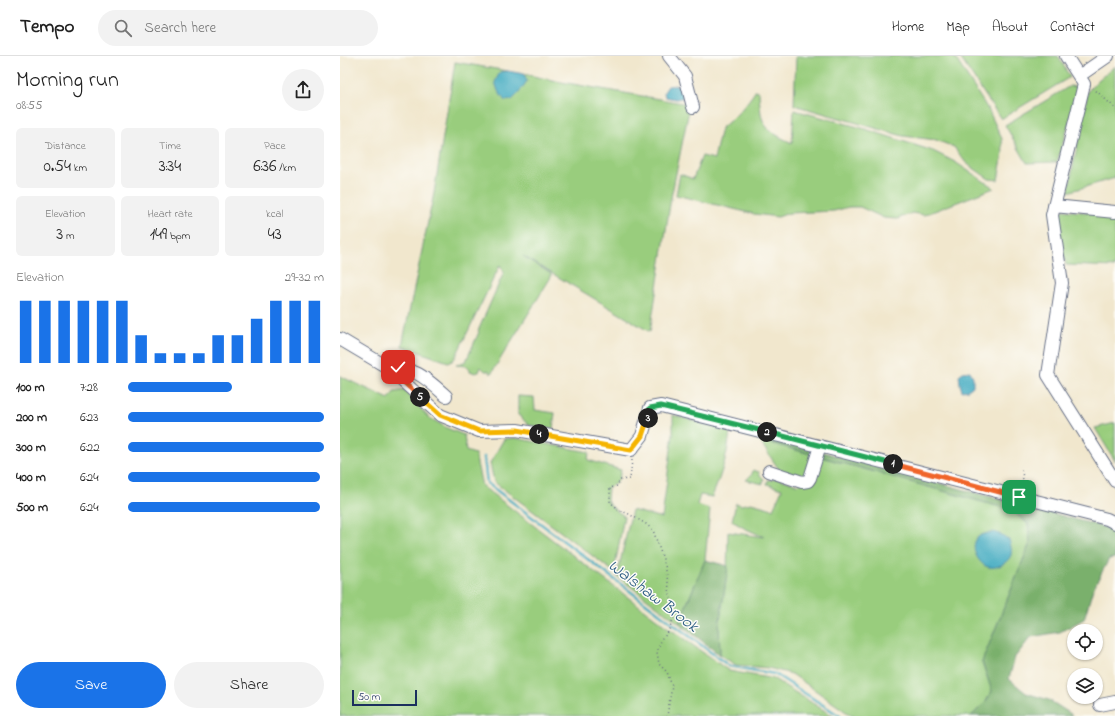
<!DOCTYPE html>
<html lang="en">
<head>
<meta charset="utf-8">
<style>
  body { margin:0; font-family:"Indie Flower",sans-serif; background:#f2f2f2; color:#222; height:100vh; display:flex; flex-direction:column; font-size:15px; white-space:nowrap }
  * { box-sizing:border-box; margin:0 }
  p { font-size:13px; color:#767676 }
  .icon { flex:none; width:22px; height:22px; fill:none; stroke:currentColor; stroke-width:2; stroke-linecap:round; stroke-linejoin:round }
  .map { position:relative; flex:1; overflow:hidden }
  .details { display:flex; flex-direction:column; background:#fff; width:340px }
  .details>* { flex:none }
  .fabs { position:absolute; left:727px; top:568px; display:grid; gap:8px }
  .fabs a { display:grid; place-items:center; width:36px; height:36px; border-radius:50%; background:#fff; box-shadow:0 1px 3px #0004; font-size:20px }
  .scale { position:absolute; left:12px; bottom:10px; width:65px; box-sizing:border-box; padding-left:4px; border:2px solid #1b2f5e; border-top:0; font-size:11px; line-height:14px; white-space:nowrap; color:#1b2f5e; -webkit-text-stroke:3px #fdfcf7; paint-order:stroke }
  .pin { position:absolute; display:grid; place-items:center; width:34px; height:34px; color:#fff; margin:-17px; border-radius:8px; box-shadow:0 2px 6px #0006 }
  .km { position:absolute; width:20px; height:20px; margin:-10px; border-radius:50%; background:#222; color:#fff; font-size:11px; line-height:20px; text-align:center }
  .round { display:grid; place-items:center; flex:none; width:42px; height:42px; border-radius:21px; background:#f2f2f2 }
  .overview { display:flex; align-items:center; justify-content:space-between; height:68px; padding:0 16px }
  h1 { font-size:22px; font-weight:600; line-height:30px }
  .metrics { display:grid; grid-template-columns:repeat(3,1fr); gap:6px; height:68px; padding:4px 16px }
  .metrics div { display:grid; align-content:center; border-radius:6px; background:#f2f2f2; text-align:center }
  .metrics b { font-size:17px; font-weight:600 }
  .metrics small { font-size:11px; font-weight:400 }
  .metrics p { font-size:11px }
  .chart { height:112px; padding:8px 16px }
  .chart p { display:flex; justify-content:space-between }
  .chart svg { width:100%; height:72px; margin-top:4px; stroke:#1a73e8; stroke-width:6 }
  .button { display:flex; gap:8px; margin-top:auto; padding:8px 16px }
  .button a { flex:1; height:46px; border-radius:24px; background:#1a73e8; color:#fff; font-size:16px; font-weight:600; line-height:46px; text-align:center }
  .button a+a { background:#f2f2f2; color:#222 }
  ul { padding:0 16px; list-style:none; font-size:13px }
  li { display:grid; grid-template-columns:64px 48px 1fr; align-items:center; height:30px }
  li i { height:10px; border-radius:5px; background:#1a73e8 }
  header { display:flex; align-items:center; gap:24px; box-sizing:border-box; height:56px; padding:0 20px; background:#fff; border-bottom:1px solid #e0e0e0 }
  header strong { font-size:19px }
  nav { display:flex; gap:22px; margin-inline-start:auto; font-size:14px }
  .search { width:280px; height:36px; background:#f2f2f2; display:flex; align-items:center; gap:10px; box-sizing:border-box; padding:0 14px; border-radius:22px; color:#767676; font-size:15px }
  main { display:flex; flex:1; min-height:0 }
  .map>svg:first-child { display:block }
  .green { fill:#99cd7d; stroke:#5a7e6e }
  .forest { fill:#7ab06c; stroke:#4a7065 }
  .water { fill:#42abc1; stroke:#2e6d90 }
  .lines { fill:none; stroke-linecap:round; stroke-linejoin:round }
  .stream { stroke:#42abc1; stroke-width:2.5 }
  .minor-casing { stroke:#666f85; stroke-width:14 }
  .path { stroke:#666f85; stroke-width:1.5; stroke-dasharray:1 3; stroke-linecap:butt }
  .minor { stroke:#fff; stroke-width:12 }
  .split-1-casing { stroke:#fff; stroke-width:8 }
  .split-2-casing { stroke:#fff; stroke-width:8 }
  .split-3-casing { stroke:#fff; stroke-width:8 }
  .split-4-casing { stroke:#fff; stroke-width:8 }
  .split-5-casing { stroke:#fff; stroke-width:8 }
  .split-6-casing { stroke:#fff; stroke-width:8 }
  .split-1 { stroke:#f0652b; stroke-width:5 }
  .split-2 { stroke:#22a559; stroke-width:5 }
  .split-3 { stroke:#22a559; stroke-width:5 }
  .split-4 { stroke:#f5b400; stroke-width:5 }
  .split-5 { stroke:#f5b400; stroke-width:5 }
  .split-6 { stroke:#f0652b; stroke-width:5 }
  .labels { text-anchor:middle; stroke-width:3; stroke-linejoin:round; paint-order:stroke }
  .water-label { font-size:17px; font-style:italic; fill:#295a81; stroke:#fdfcf7 }
</style>
</head>
<body>
<header>
<strong>Tempo</strong>
<div class="search"><svg class="icon" aria-label="search" viewBox="0 0 24 24"><circle cx="10" cy="10" r="6"/><path d="M15 15l6 6"/></svg>Search here</div>
<nav><a>Home</a><a>Map</a><a>About</a><a>Contact</a></nav>
</header>
<main>
<section class="details">
<div class="overview"><div><h1>Morning run</h1><p>08:55</p></div><a class="round"><svg class="icon" aria-label="share" viewBox="0 0 24 24"><path d="M12 15V3M7 8l5-5 5 5M5 13v7h14v-7"/></svg></a></div>
<div class="metrics">
<div><p>Distance</p><b>0.54<small> km</small></b></div>
<div><p>Time</p><b>3:34</b></div>
<div><p>Pace</p><b>6:36<small> /km</small></b></div>
</div>
<div class="metrics">
<div><p>Elevation</p><b>3<small> m</small></b></div>
<div><p>Heart rate</p><b>149<small> bpm</small></b></div>
<div><p>kcal</p><b>43</b></div>
</div>
<div class="chart"><p><span>Elevation</span>29–32 m</p>
<svg viewBox="0 0 160 44" preserveAspectRatio="none"><path d="M5 44V6M15 44V6M25 44V6M35 44V6M45 44V6M55 44V6M65 44V27M75 44V38M85 44V38M95 44V38M105 44V27M115 44V27M125 44V17M135 44V6M145 44V6M155 44V6"/></svg>
</div>
<ul>
<li><b>100 m</b>7:28<i style="width:53%"></i></li>
<li><b>200 m</b>6:23<i style="width:100%"></i></li>
<li><b>300 m</b>6:22<i style="width:100%"></i></li>
<li><b>400 m</b>6:24<i style="width:98%"></i></li>
<li><b>500 m</b>6:24<i style="width:98%"></i></li>
</ul>
<div class="button"><a>Save</a><a>Share</a></div>
</section>
<div class="map">
<svg width="775" height="660" viewBox="0 0 775 660">
  <rect width="100%" height="100%" fill="#fdfcf7"/>
  <filter id="ink" filterUnits="userSpaceOnUse"><feTurbulence type="fractalNoise" baseFrequency=".025" numOctaves="2"/><feDisplacementMap in="SourceGraphic" scale="8" xChannelSelector="R" yChannelSelector="G"/><feConvolveMatrix kernelMatrix="1 2 1 2 8 2 1 2 1" color-interpolation-filters="sRGB"/></filter>
  <filter id="wash" filterUnits="userSpaceOnUse"><feTurbulence type="fractalNoise" baseFrequency=".012" numOctaves="4" result="noise"/><feDisplacementMap in="SourceGraphic" scale="16" xChannelSelector="R" yChannelSelector="G"/><feGaussianBlur stdDeviation="0.9" result="paint"/><feColorMatrix in="noise" values="0 0 0 0 0 0 0 0 0 0 0 0 0 0 0 0 0 1.4 0 .05"/><feComposite in="paint" operator="in"/></filter>
  <g filter="url(#wash)">
    <rect width="100%" height="100%" fill="#f1e7cd"/>
    <path class="green" d="M456,0H614L649,55L662,83L663,97L658,124L649,123L626,107L614,91L596,84L563,80L454,49Z
      M619,0H718L730,21L661,63Z
      M115,6L168,15L160,16L187,26L184,18L221,26L348,48L349,54L331,142L310,276L183,200L211,218V221L151,318L149,315H145L141,311L139,316L135,317L130,315V313L127,310L116,309L126,305L139,276L138,275L164,216L160,209L115,302L112,305L108,306L62,290L94,137Z
      M775,10V122L728,136L748,35L757,25Z
      M730,30L737,31L736,44L717,106L687,107L665,69Z
      M416,34L419,36C421,69 422,73 452,87L454,54L522,72L593,95L615,106L654,132L584,159L572,157L557,163L544,162L520,151H509L494,155L449,157L438,161L414,158L336,139L340,118L353,123L362,100L374,103L381,72C396,61 406,49 416,34Z
      M723,154L775,159V211L726,209L715,161Z
      M0,320L49,343L54,336L65,334L88,361L109,373L124,379L126,395L135,398L142,430L323,568L389,615L434,623L493,660H0Z
      M178,340L194,341L195,354L215,357L213,373L188,369L182,362L178,359Z
      M333,359L390,375C388,399 381,419 372,441L360,439L357,449L370,453L365,504L339,567L277,520L292,454L322,462L333,378Z
      M775,367V405L755,372Z
      M175,382L249,396L248,404L281,414L279,422L275,428L268,431L267,445L273,452L284,460L274,516L154,426L150,407L164,383Z
      M419,384L474,399L466,421L440,415Z
      M481,401L671,454L688,468L690,487L642,606L652,635L645,647L631,660H512L452,618L428,612L396,609L380,599L379,570L387,518L388,476L424,481L404,472L392,465L396,447L401,449L411,447L433,453L442,433L427,428L428,424H432L437,422L459,429Z
      M413,414L419,416L420,419L424,423L423,428L406,424L412,418Z"/>
    <path class="forest" d="M404,375L764,471L775,475V502L769,503L753,533L744,563L720,576L691,581L675,601L669,623L686,637L709,644L731,658V660H631L645,647L652,635L642,606L690,487L688,467L671,454L403,379Z
      M365,504L388,510L387,518L379,570L380,599L339,567Z"/>
    <path class="water" d="M168,15L184,18L187,25L178,38L172,44L165,45L158,35L155,26L160,16Z
      M338,29L344,32L343,42L336,43L325,41L324,36L328,30Z
      M630,315L633,321V330L628,334L622,335L620,328L619,319L623,316Z
      M653,476L662,479L669,484C671,489 672,494 671,499C667,509 652,515 644,509C636,503 630,490 638,481C642,478 648,477 653,476Z"/>
    <g class="lines">
      <path class="stream" d="M144,401L147,427L389,610L435,618L500,660"/>
    </g>
  </g>
  <g filter="url(#ink)">
    <g class="lines">
      <g class="minor-casing">
        <path id="minor" d="M329,0L345,20L353,51
          M726,0L744,28L712,159L722,227L708,319L775,425
          M739,20L768,0
          M714,150L775,156
          M0,283L47,311L100,359L139,375L177,374L291,394L302,380L310,352L321,350L767,463L775,467
          M47,311C74,310 87,323 106,340
          M429,415L462,426L468,425L470,422L480,390
          M760,649L775,646"/>
      </g>
      <path class="path" d="M753,32L775,52
        M292,404L290,423L280,424L277,430L270,432V446L276,451V453L287,457L306,468L313,474L325,509L334,561L327,578L322,582L317,596L319,608L327,616L332,630L327,660
        M682,431L683,427L682,412"/>
      <use href="#minor" class="minor"/>
    </g>
  </g>
  <g class="lines" filter="url(#ink)">
    <g class="split-1-casing">
      <path id="split-1" d="M553,408L679,441"/>
    </g>
    <g class="split-2-casing">
      <path id="split-2" d="M427,376L553,408"/>
    </g>
    <g class="split-3-casing">
      <path id="split-3" d="M308,362L310,352L321,350L427,376"/>
    </g>
    <g class="split-4-casing">
      <path id="split-4" d="M199,378L291,394L302,380L308,362"/>
    </g>
    <g class="split-5-casing">
      <path id="split-5" d="M80,341L100,359L139,375L177,374L199,378"/>
    </g>
    <g class="split-6-casing">
      <path id="split-6" d="M58,311H47L80,341"/>
    </g>
    <use href="#split-1" class="split-1"/>
    <use href="#split-2" class="split-2"/>
    <use href="#split-3" class="split-3"/>
    <use href="#split-4" class="split-4"/>
    <use href="#split-5" class="split-5"/>
    <use href="#split-6" class="split-6"/>
  </g>
  <g class="labels">
    <g class="water-label">
      <text transform="translate(314 539) rotate(37)" y="6">Walshaw Brook</text>
    </g>
  </g>
</svg>
<div class="fabs">
<a><svg class="icon" aria-label="locate" viewBox="0 0 24 24"><circle cx="12" cy="12" r="6"/><path d="M12 2v4M12 18v4M2 12h4M18 12h4"/></svg></a>
<a><svg class="icon" aria-label="layers" viewBox="0 0 24 24"><path d="M12 4l9 5-9 5-9-5zM3 14l9 5 9-5"/></svg></a>
</div>
<div class="scale">50 m</div>
<div class="pin" style="left:679px;top:441px;background:#1e9e55"><svg class="icon" aria-label="arrive" viewBox="0 0 24 24"><path d="M6 21V4h12l-3 4 3 4H6"/></svg></div>
<div class="pin" style="left:58px;top:311px;background:#d93025"><svg class="icon" aria-label="check" viewBox="0 0 24 24"><path d="M5 12l5 5 9-10"/></svg></div>
<b class="km" style="left:553px;top:408px">1</b>
<b class="km" style="left:427px;top:376px">2</b>
<b class="km" style="left:308px;top:362px">3</b>
<b class="km" style="left:199px;top:378px">4</b>
<b class="km" style="left:80px;top:341px">5</b>
</div>
</main>
</body>
</html>
